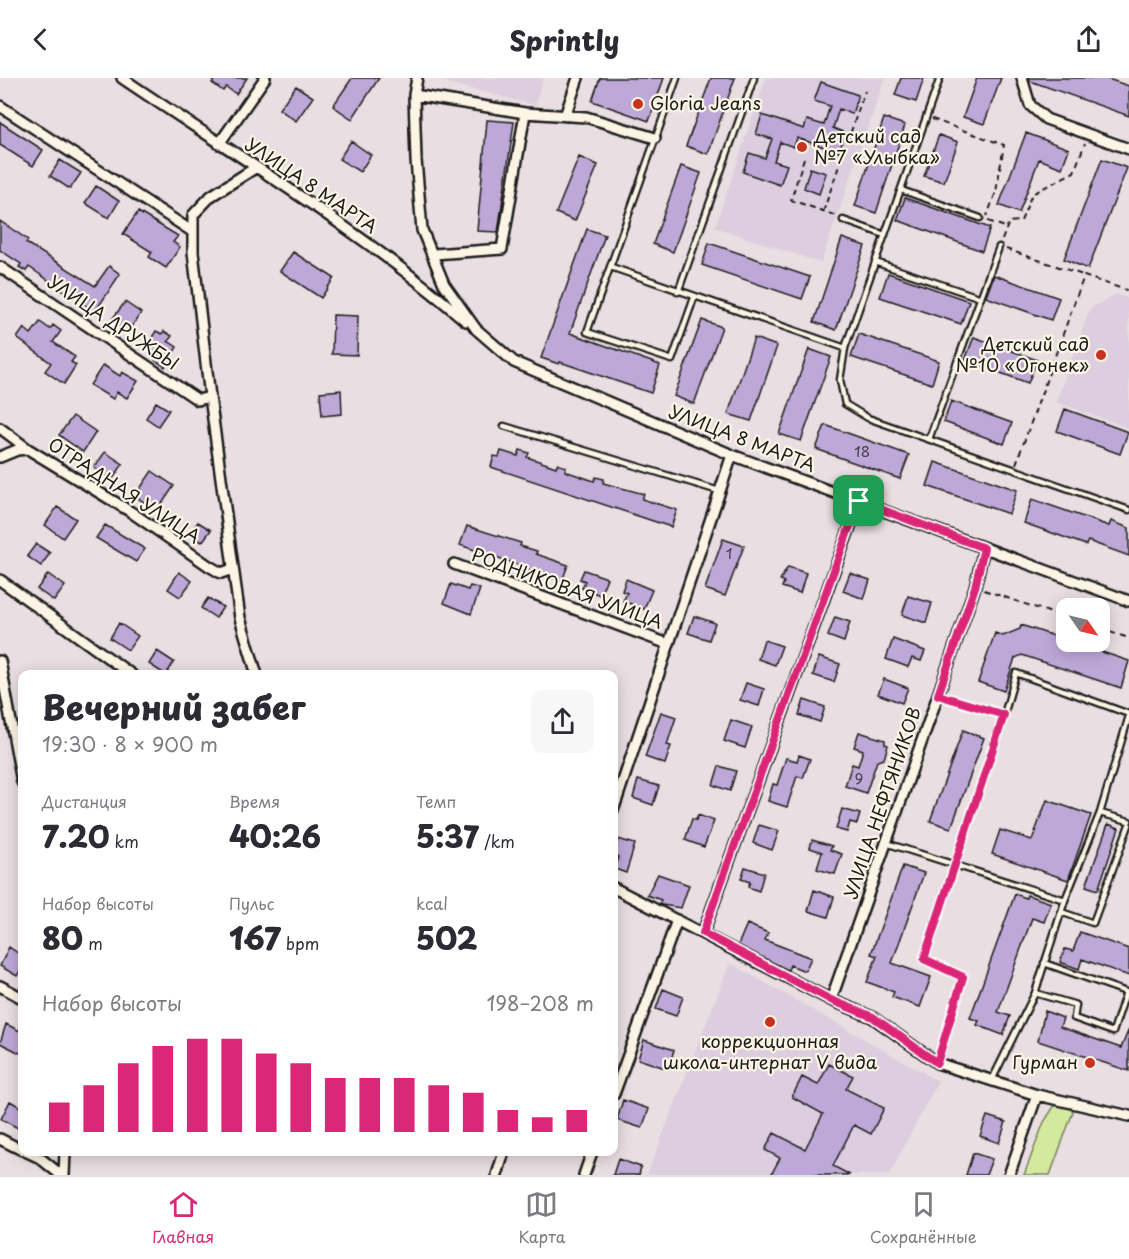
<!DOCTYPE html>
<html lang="ru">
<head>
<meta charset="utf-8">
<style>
  body { margin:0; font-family:"Playpen Sans",sans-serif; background:#f7f7f7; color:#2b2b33; height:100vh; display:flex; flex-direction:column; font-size:22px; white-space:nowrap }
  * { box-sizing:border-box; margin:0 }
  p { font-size:20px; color:#7c7c81 }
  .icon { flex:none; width:33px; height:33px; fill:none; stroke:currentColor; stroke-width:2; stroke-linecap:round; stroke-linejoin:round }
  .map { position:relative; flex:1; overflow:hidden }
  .drawer { position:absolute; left:18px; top:592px; width:600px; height:486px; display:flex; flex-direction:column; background:#fff; border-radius:12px; box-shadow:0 3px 15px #0003 }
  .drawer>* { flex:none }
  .needle { width:39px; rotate:124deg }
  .fabs { position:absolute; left:1056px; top:520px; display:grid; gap:12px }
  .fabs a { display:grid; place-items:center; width:54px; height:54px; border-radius:12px; background:#fff; box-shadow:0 3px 15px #0003; font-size:30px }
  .pin { position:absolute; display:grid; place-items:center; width:51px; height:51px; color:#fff; margin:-26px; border-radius:12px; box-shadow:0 3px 9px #0006 }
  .round { display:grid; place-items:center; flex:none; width:63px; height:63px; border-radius:12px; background:#f7f7f7 }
  .headline { display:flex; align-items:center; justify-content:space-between; height:102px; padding:0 24px }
  h1 { font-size:33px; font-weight:800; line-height:45px }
  .metrics { display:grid; grid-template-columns:repeat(3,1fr); gap:9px; height:102px; padding:6px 24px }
  .metrics div { display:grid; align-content:center }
  .metrics b { font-size:30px; font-weight:800 }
  .metrics small { font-size:16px; font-weight:400 }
  .metrics p { font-size:16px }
  .chart { height:168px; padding:12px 24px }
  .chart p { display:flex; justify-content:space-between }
  .chart svg { width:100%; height:108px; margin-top:6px; stroke:#db2777; stroke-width:6 }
  header { display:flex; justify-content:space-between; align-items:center; height:78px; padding:0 24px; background:#fff; font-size:27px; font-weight:800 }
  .dock { display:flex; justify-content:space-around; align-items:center; height:84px; border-top:2px solid #e1e1e2; background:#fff; font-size:16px; color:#7c7c81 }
  .dock a { display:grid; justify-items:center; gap:3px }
  .dock .on { color:#db2777 }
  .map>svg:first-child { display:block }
  .built { fill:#dccede }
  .green { fill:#d3e99e; stroke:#78825d; stroke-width:1.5 }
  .building { fill:#bea8d8; stroke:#1c1c1c; stroke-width:1.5 }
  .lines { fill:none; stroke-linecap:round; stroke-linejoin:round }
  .service-casing { stroke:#1c1c1c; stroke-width:9 }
  .minor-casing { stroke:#1c1c1c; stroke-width:14 }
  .path { stroke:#1c1c1c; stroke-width:2; stroke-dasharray:6 4.5; stroke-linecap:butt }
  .service { stroke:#fcf5e5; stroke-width:4.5 }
  .minor { stroke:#fcf5e5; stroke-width:9 }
  .route-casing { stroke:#fff; stroke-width:12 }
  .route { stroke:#db2777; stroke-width:8 }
  .poi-dot { fill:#c8321e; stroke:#fcf5e5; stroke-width:2 }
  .labels { text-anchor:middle; stroke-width:4.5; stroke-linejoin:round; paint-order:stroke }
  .number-label { font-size:15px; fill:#443f4b }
  .poi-label { font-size:18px; fill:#1c1c1c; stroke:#fcf5e5; text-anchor:start }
  .street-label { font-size:18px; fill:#1c1c1c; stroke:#fcf5e5 }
</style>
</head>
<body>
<header><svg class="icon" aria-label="back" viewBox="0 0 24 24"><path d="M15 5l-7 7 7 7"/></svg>Sprintly<svg class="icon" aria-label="share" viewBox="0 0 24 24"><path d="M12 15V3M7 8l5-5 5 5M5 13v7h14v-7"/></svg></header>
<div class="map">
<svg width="1129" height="1097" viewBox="0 0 1129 1097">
  <rect width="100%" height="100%" fill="#e9dee1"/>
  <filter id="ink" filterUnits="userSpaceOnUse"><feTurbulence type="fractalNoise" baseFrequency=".0167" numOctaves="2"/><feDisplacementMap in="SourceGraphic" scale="12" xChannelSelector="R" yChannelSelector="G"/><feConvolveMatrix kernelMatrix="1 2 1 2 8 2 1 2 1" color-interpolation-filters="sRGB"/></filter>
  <g filter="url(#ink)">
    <path class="built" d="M448,0H543L535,27L447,5Z
      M766,0H885L821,185L715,149Z
      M1116,216L1129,221V350L1056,324L1090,231Z
      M730,885L938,1003L889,1097H647Z"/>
    <path class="green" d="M1055,1027H1067L1073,1034L1050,1097H1024L1044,1044Z"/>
    <path class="building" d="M212,0H247L236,16L226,9L223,13L212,5L214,2Z
      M352,0H379L352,41L333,28Z
      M600,0H664L649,43L592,23Z
      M711,0H735L708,76L686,68Z
      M901,0H924L916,24L895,17Z
      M977,0H1001L984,46L963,39Z
      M1029,0H1105L1129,8V38L1030,3Z
      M821,4L858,17L852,36L839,31L833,50L845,55L839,74L797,60L794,69L780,64L774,83L787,87L780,107L743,94L749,75L765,80L772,61L756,56L762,37L804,51L807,42L824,47L830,28L814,23Z
      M296,8L313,19L296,43L279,31Z
      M884,40L905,47L876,135L855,128Z
      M487,42L514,44L498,154L477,153Z
      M0,44L43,72L33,88L0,67Z
      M1026,55L1069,71L1062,90L1039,81L1019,135L999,127Z
      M939,57L958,64L944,104L924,98Z
      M351,63L371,77L360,94L339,81Z
      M579,79L598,87L575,143L556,135Z
      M1102,81L1127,90L1088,191L1064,181Z
      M60,82L81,95L70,111L50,98Z
      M681,88L701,95L673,174L653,166Z
      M810,90L826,95L819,116L804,110Z
      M96,108L119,123L109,140L85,125Z
      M905,120L990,150L982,173L897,142Z
      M138,134L178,158L173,164L180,169L166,190L149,179L152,174L123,156Z
      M0,143L28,162L26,165L95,208L109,188L120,196L95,234L29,189L26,193L19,189L21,186L0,172Z
      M587,151L605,157L570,255L660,287L651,315L560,284L559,286L541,280Z
      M842,160L865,168L836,252L814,244Z
      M709,165L810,199L802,221L702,187Z
      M293,174L334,200L321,220L280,193Z
      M888,195L969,223L961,246L880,219Z
      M994,197L1059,220L1051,242L986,219Z
      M125,224L141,235L127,255L110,244Z
      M333,237L358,238L357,277L332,276Z
      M702,242L722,249L694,326L674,318Z
      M40,244L50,251L53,247L61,253L53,264L75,279L71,284L76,287L64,306L45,293L51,285L17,260L24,250L31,256Z
      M156,253L162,256L164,253L172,258L168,263L177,269L165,289L155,282L158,277L146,269Z
      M859,256L939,283L932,306L851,279Z
      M974,259L1037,282L1028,305L965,282Z
      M754,260L777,268L751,343L728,336Z
      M809,271L831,279L801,363L779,356Z
      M103,287L120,298L122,294L138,303L127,320L117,314L113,321L90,307Z
      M341,312L342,336L322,338L320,314Z
      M951,323L1012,345L1004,366L944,344Z
      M156,324L169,332L158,348L146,340Z
      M1065,331L1128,354L1120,376L1057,353Z
      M73,338L96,354L83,374L59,357Z
      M825,347L909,377L900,401L816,371Z
      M520,372L529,375L527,379L556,389L557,386L566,389L565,393L594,403L596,399L604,401L603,405L644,416L642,421L677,432L671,449L491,389L494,378L499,379L501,373L518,378Z
      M105,374L123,386L112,402L94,390Z
      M935,384L1017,412L1009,436L927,408Z
      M152,393L174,408L157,433L135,418Z
      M1032,421L1109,448L1111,443L1129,450V478L1088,463L1086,467L1024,445Z
      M57,429L76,441L63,460L45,447Z
      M198,444L211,452L202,464L189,456Z
      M105,447L145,471L136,484L96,460Z
      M467,448L521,465L520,468L537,473L536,476L568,487L562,503L530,492L529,497L520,494L522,488L460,467Z
      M723,461L744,468L725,518L705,511Z
      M36,466L50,475L41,488L27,478Z
      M788,489L806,495L800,515L782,509L784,504L780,502Z
      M584,492L607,500L600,517L582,510L585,503L580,501Z
      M179,494L192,503L180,519L168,511Z
      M850,495L870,502L864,521L843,513Z
      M48,496L65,508L54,523L37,511Z
      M626,501L652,512L644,531L623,523L627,515L622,513Z
      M451,506L468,512L470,508L480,511L471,536L444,525Z
      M908,518L932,525L926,545L902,537Z
      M208,520L223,529L216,540L201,530Z
      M694,538L715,545L709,562L688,555Z
      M835,539L850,544L844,564L828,558Z
      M119,545L138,558L128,572L110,560Z
      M1021,547L1129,583L1121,610L1022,577L1015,580L1004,613L978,604L995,555L1003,558L1020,551Z
      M893,561L925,573L921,583L912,580L908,589L886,581Z
      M764,562L782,568L775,587L758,581Z
      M157,573L174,584L166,597L149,586Z
      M819,579L840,586L834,604L813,597Z
      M884,601L908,610L902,625L878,616Z
      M746,605L764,611L759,628L740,622Z
      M804,622L825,629L820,644L799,637Z
      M661,634L676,639L667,667L671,668L665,686L645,679Z
      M731,642L752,649L745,670L724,663Z
      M963,652L984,660L951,750L930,743Z
      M859,654L885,662V666L888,667L884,681L877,683L866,715L845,708L852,686L858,688L863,672L854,669Z
      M799,677L810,681L803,700L797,698L787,729L768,723L773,706L777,707L786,680L797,683Z
      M719,688L736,693L730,713L713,707Z
      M638,702L659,708L653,727L633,720Z
      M1047,722L1091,737L1068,802L992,776L1000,752L1032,762Z
      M842,731L860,736L857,746L850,744L847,754L836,751Z
      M698,737L714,743L704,769L685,762L692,741L696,742Z
      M1108,746L1119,750L1098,812L1086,808Z
      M759,747L779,753L772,772L753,765Z
      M618,761L635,766L626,795L615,791L618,779L614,775Z
      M812,762L832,768L830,772L842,776L835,796L817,791L822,774L810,770Z
      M903,788L924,795L892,885L931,899L920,929L892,919L894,914L867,904L877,878L871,876Z
      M745,789L764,795L759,813L748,809L750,804L741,801Z
      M658,796L689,807L681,830L662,827L659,826L661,822L647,817Z
      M814,812L834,819L828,839L808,833Z
      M1015,816L1026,820L1027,817L1051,825L1044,844L1032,840L998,934L1010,938L1003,957L977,947L979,943L970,940Z
      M747,846L768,855L765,862L811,880L805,893L790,887L788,892L738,867Z
      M1080,854L1129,871V898L1082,881L1079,891L1060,884L1065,871L1073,873Z
      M9,869L22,878V889L17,898L0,888Z
      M663,911L683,919L676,938L656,931Z
      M1045,933L1063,940L1060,949L1121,970L1129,951V993L1038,963Z
      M6,946L22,954V976L0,965Z
      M644,962L674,972L668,991L638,981Z
      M829,986L853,998L846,1011L884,1030L871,1056L854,1047L833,1088L850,1097H771L780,1080L765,1072L774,1055L805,1071L823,1036L792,1019L802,999L818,1007Z
      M623,1022L649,1031L642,1050L617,1042Z
      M10,1023L22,1030V1041L18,1050L1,1041Z
      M987,1038L1006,1044L999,1065L980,1058Z
      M973,1075L992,1081L986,1097H966Z
      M618,1081L641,1089L639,1097H613Z"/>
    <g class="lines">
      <g class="service-casing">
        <path id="service" d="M677,0L587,254L672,282L694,220
          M940,0L845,270L840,302L845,326L868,340L1129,432
          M901,112L980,140
          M843,142L885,157
          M875,184L981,220
          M611,189L845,270
          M678,214L754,0
          M504,348L719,413
          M929,361L999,169
          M938,617L1004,637L1016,595L1129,636
          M1129,638L1100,735L1129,743
          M886,765L1065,822
          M1061,834L1093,845L1129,747
          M1035,915L1076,927L1074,940L1113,954L1126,914L1044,885
          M937,985L963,899L924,881L1004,637
          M991,1004L1035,915L1065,822L1100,735"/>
      </g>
      <g class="minor-casing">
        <path id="minor" d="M122,0C238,79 360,151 466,243
          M417,0L414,17L416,82L422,152L444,206L476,251L514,284L732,377L1129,523
          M1022,0L1030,27L1046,41L1129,71
          M414,17L525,35L502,171L434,176
          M0,28L193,154
          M525,35L586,39L655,60
          M565,38L578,0
          M219,66L265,0
          M255,90L211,118L193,137V174L210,319L240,540L257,597
          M0,189L198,322L210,319
          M0,350L28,371L131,434L209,488L221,495L233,491
          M0,379L17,372L28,371
          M454,486L668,566
          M0,502L132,597
          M0,583L22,704
          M614,730L732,377
          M614,810L831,922L872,939L937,985L1037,1017L1129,1038
          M703,855L859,424
          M0,908L22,920
          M831,922L938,617L975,509L984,470
          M614,1016L677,842
          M0,1061L22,1072
          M27,1074L40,1080L61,1097
          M64,1097L65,1074
          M497,1097L504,1074
          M584,1097L592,1074
          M1009,1097L1037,1017"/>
      </g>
      <path class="path" d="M932,41L1004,67L996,114L987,138
        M804,80L791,122L837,138
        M823,134L865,13
        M988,143L1005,149
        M1002,162L1009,144L1021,143L1032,116L1074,94L1085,65
        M1006,171L1083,197
        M1016,386L1084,198L1129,213
        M984,512L1066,540
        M1100,551L1129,560"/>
      <use href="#service" class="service"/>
      <use href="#minor" class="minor"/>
    </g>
  </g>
  <g class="lines" filter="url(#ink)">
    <g class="route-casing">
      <path id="route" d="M859,423L984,470L975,509L938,617L1004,637L924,881L963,899L937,985L873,939L831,922L703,855Z"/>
    </g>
    <use href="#route" class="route"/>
  </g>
  <g class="poi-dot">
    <circle cx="638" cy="26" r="6"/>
    <circle cx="802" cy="69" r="6"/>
    <circle cx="1101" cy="277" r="6"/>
    <circle cx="770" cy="944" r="6"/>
    <circle cx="1090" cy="985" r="6"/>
  </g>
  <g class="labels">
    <g class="number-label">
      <text x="862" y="379">18</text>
      <text x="729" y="481">1</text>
      <text x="859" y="706">9</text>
    </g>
    <g class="poi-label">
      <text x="650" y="32">Gloria Jeans</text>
      <text x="814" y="65">Детский сад<tspan x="814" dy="21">№7 «Улыбка»</tspan></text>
      <text x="1089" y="273" text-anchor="end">Детский сад<tspan x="1089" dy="21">№10 «Огонек»</tspan></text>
      <text x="770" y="970" text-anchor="middle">коррекционная<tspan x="770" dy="21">школа-интернат V вида</tspan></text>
      <text x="1078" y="991" text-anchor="end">Гурман</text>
    </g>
    <g class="street-label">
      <text transform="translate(311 108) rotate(34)" y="6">УЛИЦА 8 МАРТА</text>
      <text transform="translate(113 245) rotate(34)" y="6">УЛИЦА ДРУЖБЫ</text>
      <text transform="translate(742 361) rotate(21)" y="6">УЛИЦА 8 МАРТА</text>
      <text transform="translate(124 413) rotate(33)" y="6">ОТРАДНАЯ УЛИЦА</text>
      <text transform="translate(567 511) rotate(20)" y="6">РОДНИКОВАЯ УЛИЦА</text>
      <text transform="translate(883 725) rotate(-71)" y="6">УЛИЦА НЕФТЯНИКОВ</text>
    </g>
  </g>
</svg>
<div class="fabs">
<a><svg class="needle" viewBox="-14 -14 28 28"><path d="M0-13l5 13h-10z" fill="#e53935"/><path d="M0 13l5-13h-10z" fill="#7c7c81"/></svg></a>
</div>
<div class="pin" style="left:859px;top:423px;background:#1e9e55"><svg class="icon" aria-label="arrive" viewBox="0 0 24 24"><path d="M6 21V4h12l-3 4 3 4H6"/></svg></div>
<section class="drawer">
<div class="headline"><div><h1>Вечерний забег</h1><p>19:30 · 8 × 900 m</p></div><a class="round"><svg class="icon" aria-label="share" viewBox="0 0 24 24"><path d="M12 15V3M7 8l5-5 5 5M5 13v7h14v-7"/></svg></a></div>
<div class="metrics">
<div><p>Дистанция</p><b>7.20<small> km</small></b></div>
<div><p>Время</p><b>40:26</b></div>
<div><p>Темп</p><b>5:37<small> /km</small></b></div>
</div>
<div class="metrics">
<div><p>Набор высоты</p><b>80<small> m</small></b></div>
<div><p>Пульс</p><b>167<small> bpm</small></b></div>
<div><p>kcal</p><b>502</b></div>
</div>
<div class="chart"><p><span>Набор высоты</span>198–208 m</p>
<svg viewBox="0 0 160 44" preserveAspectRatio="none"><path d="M5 44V32M15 44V25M25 44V16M35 44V9M45 44V6M55 44V6M65 44V12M75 44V16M85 44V22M95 44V22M105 44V22M115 44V25M125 44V28M135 44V35M145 44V38M155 44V35"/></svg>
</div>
</section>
</div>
<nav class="dock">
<a class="on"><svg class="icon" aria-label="home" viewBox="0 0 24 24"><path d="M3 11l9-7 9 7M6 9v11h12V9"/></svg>Главная</a>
<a><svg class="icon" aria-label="map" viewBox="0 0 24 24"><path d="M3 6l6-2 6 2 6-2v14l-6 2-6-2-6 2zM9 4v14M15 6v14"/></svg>Карта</a>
<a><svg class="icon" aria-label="saved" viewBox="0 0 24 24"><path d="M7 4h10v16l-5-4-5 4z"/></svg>Сохранённые</a>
</nav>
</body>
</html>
